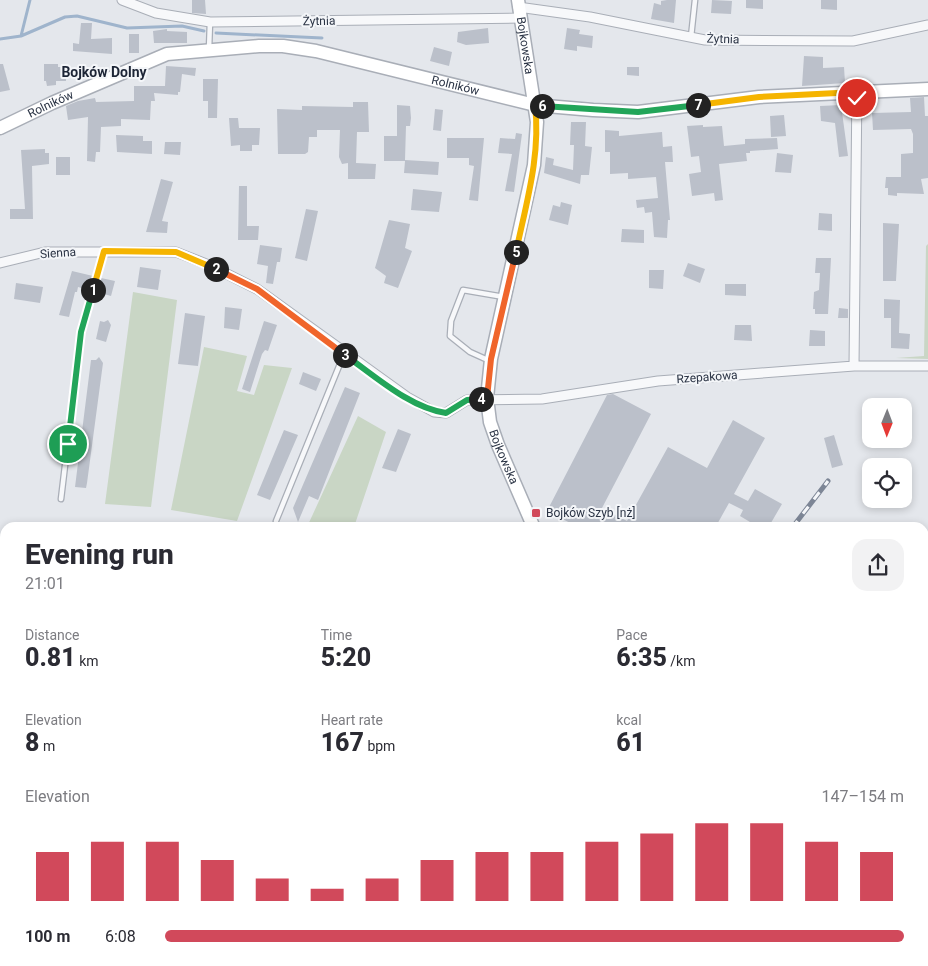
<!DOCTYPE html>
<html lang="en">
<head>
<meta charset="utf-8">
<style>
  body { margin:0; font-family:Roboto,sans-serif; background:#f2f2f3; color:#2b2b33; height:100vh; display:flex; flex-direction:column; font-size:19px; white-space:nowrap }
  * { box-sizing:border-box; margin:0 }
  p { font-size:16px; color:#7c7c81 }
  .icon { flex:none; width:28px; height:28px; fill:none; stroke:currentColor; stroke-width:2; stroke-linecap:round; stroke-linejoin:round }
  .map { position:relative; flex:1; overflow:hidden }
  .side { position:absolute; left:0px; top:522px; width:929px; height:444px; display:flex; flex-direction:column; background:#fff; border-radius:15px 15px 0 0; box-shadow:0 2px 8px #0003 }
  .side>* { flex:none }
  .needle { width:32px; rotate:181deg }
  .buttons { position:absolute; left:862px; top:398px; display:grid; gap:10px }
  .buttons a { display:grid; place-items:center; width:50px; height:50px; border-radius:10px; background:#fff; box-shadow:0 2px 8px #0003; font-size:25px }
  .pin { position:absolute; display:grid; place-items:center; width:42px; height:42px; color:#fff; margin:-21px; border:2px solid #fff; border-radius:50%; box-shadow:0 1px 5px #0007 }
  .km { position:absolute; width:25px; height:25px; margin:-12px; border-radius:50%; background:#222; color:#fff; font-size:14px; line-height:25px; text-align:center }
  .round { display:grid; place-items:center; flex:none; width:52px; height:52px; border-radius:15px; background:#f2f2f3 }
  .summary { display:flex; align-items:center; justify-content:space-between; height:85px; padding:0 25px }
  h1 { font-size:28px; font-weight:800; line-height:38px }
  .metrics { display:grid; grid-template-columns:repeat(3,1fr); gap:8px; height:85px; padding:5px 25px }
  .metrics div { display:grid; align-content:center }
  .metrics b { font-size:25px; font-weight:800 }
  .metrics small { font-size:14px; font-weight:400 }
  .metrics p { font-size:14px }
  .chart { height:140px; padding:10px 25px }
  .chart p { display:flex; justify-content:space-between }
  .chart svg { width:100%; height:90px; margin-top:5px; stroke:#d1495b; stroke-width:6 }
  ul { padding:0 25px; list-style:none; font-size:16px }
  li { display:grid; grid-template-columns:80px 60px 1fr; align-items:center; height:38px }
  li i { height:12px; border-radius:6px; background:#d1495b }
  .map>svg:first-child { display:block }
  .green { fill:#c9d6c5 }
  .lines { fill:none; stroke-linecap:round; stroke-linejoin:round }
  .stream { stroke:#9fb4cc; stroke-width:3 }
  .building { fill:#bbc0ca }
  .lane-casing { stroke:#a9aeb7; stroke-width:7 }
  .street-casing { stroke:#a9aeb7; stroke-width:11 }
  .secondary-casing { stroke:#a9aeb7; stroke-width:15 }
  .highway-casing { stroke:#8b94a3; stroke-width:19 }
  .lane { stroke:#f7f8fa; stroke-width:4.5 }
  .street { stroke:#f7f8fa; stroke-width:9 }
  .secondary { stroke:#fff; stroke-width:12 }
  .highway { stroke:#fff; stroke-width:16 }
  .rail-casing { stroke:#7d8696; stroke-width:5 }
  .rail { stroke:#f4f6f9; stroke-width:3; stroke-dasharray:9; stroke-linecap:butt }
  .split-1-casing { stroke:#fff; stroke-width:10 }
  .split-2-casing { stroke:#fff; stroke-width:10 }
  .split-3-casing { stroke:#fff; stroke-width:10 }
  .split-4-casing { stroke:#fff; stroke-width:10 }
  .split-5-casing { stroke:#fff; stroke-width:10 }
  .split-6-casing { stroke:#fff; stroke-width:10 }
  .split-7-casing { stroke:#fff; stroke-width:10 }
  .split-8-casing { stroke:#fff; stroke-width:10 }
  .split-1 { stroke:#22a559; stroke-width:6 }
  .split-2 { stroke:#f5b400; stroke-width:6 }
  .split-3 { stroke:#f0652b; stroke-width:6 }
  .split-4 { stroke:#22a559; stroke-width:6 }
  .split-5 { stroke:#f0652b; stroke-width:6 }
  .split-6 { stroke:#f5b400; stroke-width:6 }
  .split-7 { stroke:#22a559; stroke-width:6 }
  .split-8 { stroke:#f5b400; stroke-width:6 }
  .poi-dot { fill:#d1495b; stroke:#f4f6f9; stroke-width:2 }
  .labels { text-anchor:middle; stroke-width:4; stroke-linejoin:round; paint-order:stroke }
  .street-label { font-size:12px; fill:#2b3445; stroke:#f4f6f9 }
  .poi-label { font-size:12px; fill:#2b3445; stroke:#f4f6f9; text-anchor:start }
  .neighbourhood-label { font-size:14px; font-weight:bold; fill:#1d2536; stroke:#f4f6f9 }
</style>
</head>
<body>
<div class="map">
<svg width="928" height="966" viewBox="0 0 928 966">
  <rect width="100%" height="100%" fill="#e4e7ec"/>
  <path class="green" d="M928,244V359L896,358L924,356L926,246Z
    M133,292L177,300L151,507L105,504Z
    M204,347L247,356L237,391L254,395L264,365L292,368L237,521L171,510Z
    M358,416L386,432L354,527H307Z
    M928,766V816L924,817V767Z
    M928,819V943L924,942V821Z"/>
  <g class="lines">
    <path class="stream" d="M216,33L322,38
      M21,36L30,0
      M0,39L21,36L65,17L77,16L127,28L182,26L204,31
      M0,900H5"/>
  </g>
  <path class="building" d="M192,0H205L206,14L192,13Z
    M667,0H676L674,23L651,19L654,3L661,5V1Z
    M712,0L732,1L731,14L711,13Z
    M746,0H763V9L746,8Z
    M821,0H837V10L821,9Z
    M81,23H92L91,39L112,38V54L73,51V43L79,44Z
    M488,28L489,43L466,45L457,42L458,32Z
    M567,28L580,30L579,34L593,36L592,48L577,46V51L564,49Z
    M167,29V31L187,32V43H154L153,31Z
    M129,34H139V53H129Z
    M434,47L452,52L449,66L430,61Z
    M804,56L823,57V68L844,67L845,83L802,86Z
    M0,64H3L10,90L0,92Z
    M44,64H58V67H65L66,81H56V85L47,86L46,81H44Z
    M166,66L196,68L195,76L182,74L180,92H178V95L154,93L155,101H151L150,120L121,119V126L101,127L100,152H96L95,162L87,161L88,117L68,120L66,106L78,101L95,98L96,102L134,101V86H165Z
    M627,67H639V76L627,75Z
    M203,79H218L217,118H208V101H203Z
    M924,97L925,116H928V178L921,179L924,194L897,193V196L888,195V188H885L886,177H901V154L913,153V134L911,129L873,130L872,113L911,112L910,98Z
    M353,102H368L369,132H357L356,163L376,164L375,179H348V163L342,164L339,157L340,130H317V137H309L308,152L305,154H278L277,109L302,110V106L353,107Z
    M397,105L410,106L411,118L410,126H406L405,160L439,162L438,175L404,173L405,161H384V136H397Z
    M841,105L848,156L839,157L835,123L821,121L820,106Z
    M435,109L443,110L441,131L433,130Z
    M784,115L786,136L771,137L770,116Z
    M229,118H238L239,128H260L259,145H252V151H240V145L231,146Z
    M571,122H586L585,146L592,147L589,175H581L580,184L544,173L546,157L554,159L553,165L573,170L574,145H570Z
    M703,125V127L722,126L724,146L745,144V139L777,138L778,149L750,151V153H746L747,161L719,164L723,200L715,201L714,193L692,196L689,174L701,172L699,156L691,157L687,126Z
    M605,130L619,131V136L662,132L663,147L672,146L673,162H665L670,220H668L667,238L654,237L652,212L645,213L644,207L637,208L636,200L658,198L656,177L628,179V173L610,174V152H605Z
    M516,133L522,134L514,192L505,191L512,154L498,153L500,138L515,139Z
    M116,135L143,136V141H152V154L117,152Z
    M447,138H484L478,201L469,200L474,166L469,165V158H447Z
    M165,142H181L180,155L164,154Z
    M45,149V153H49V164L32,166L33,219H10V209H25L21,150Z
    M777,153L793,155L791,173L775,172Z
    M56,157H70V175H56Z
    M161,179L173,182L162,221L168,222L167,233L146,232Z
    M239,186H247V226H259L258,240H238Z
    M413,189L442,192L439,212L411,210Z
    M561,202L572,205L568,225L549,220L553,205L560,207Z
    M306,209L318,211L307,261L295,258Z
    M819,213L832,214V231L818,230Z
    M389,220L410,224L405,248L412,251L398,288L384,283L386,276L375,268Z
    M883,223L899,224L896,281H883Z
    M622,229L644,230V243L621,242Z
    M260,245L282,248L280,262H277L273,284L266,283L268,266L257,264Z
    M816,258H831L828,314H815V309H813L814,292L819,290L820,273H815Z
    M688,263L705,269L700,283L683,276Z
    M140,267L161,270L158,290L137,287Z
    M649,270H664L663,289L649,288Z
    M72,271L93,276L89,290L78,287L77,292H75L69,317L59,315Z
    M101,278L115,281L111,296L97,292Z
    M16,283L43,287L40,303L14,299Z
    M725,284H746V296L725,295Z
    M884,299L900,300L899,333L910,334L909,349L891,348V318H884Z
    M225,307L242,309L239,330L224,328Z
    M839,308L848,309V318H838Z
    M185,313L205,316L198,366L178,364Z
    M108,320L111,325L106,342L96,339L100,321L104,322Z
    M264,321L277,325L268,351L265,350L262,354L250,392L242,389Z
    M735,325H751L752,341L734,340Z
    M810,330L825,331V346H809Z
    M99,357L103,363L87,483L86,488L75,487L91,360H96Z
    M303,372L321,379L316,391L299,384Z
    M345,387L360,393L318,500L309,496L298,522L293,508Z
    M613,394L651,414L602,508L627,521L668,447L707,468L733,420L765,438L734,494L748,501L755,489L782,504L768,528H760L740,516L743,510L729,503L715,528H580L547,511L607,395Z
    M398,429L411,434L396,472L382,468Z
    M284,430L298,435L270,500L257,495Z
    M834,435L843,465L832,468L824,438Z"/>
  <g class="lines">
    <g class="lane-casing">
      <path id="lane" d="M691,37L695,0
        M209,49L210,22
        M490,361L470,352L450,336L451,321L463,290L504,297
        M61,499L81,332L104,252
        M276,521L344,354
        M924,816L928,813
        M330,966L332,961"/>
    </g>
    <g class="street-casing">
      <path id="street" d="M122,0L156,13L210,22L520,18
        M518,7L590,17L705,40L853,41L928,25
        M0,263L45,252H176L209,265L257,289L407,397L434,412L446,413L467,400L542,399L658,381L854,366H928
        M854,366L857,85"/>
    </g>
    <g class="secondary-casing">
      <g id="secondary">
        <path id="s1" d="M518,0L537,122L534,165L491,359L487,398L490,422L498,445L534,528"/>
        <path id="s2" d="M0,128L52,103L167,54L259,46H283L316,51L535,105L593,110L638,112L759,97L928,89"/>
        <path d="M739,961L742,966"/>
      </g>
    </g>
    <g class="highway-casing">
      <path id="highway" d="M0,945H5
        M924,957H928
        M0,965L122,966"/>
    </g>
    <use href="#lane" class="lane"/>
    <use href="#street" class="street"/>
    <use href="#secondary" class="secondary"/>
    <use href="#highway" class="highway"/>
    <g class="rail-casing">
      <path id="rail" d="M792,528L828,481
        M924,663H928"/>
    </g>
    <use href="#rail" class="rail"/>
  </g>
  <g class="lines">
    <g class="split-1-casing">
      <path id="split-1" d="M68,444L81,332L93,290"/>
    </g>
    <g class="split-2-casing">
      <path id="split-2" d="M93,290L104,251L176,252L216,269"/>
    </g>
    <g class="split-3-casing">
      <path id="split-3" d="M216,269L257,289L345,355"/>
    </g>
    <g class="split-4-casing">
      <path id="split-4" d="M345,355C375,376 410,408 446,413L467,400L481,399"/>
    </g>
    <g class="split-5-casing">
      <path id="split-5" d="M481,399L487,398L491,359L516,252"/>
    </g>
    <g class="split-6-casing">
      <path id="split-6" d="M516,252C526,204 541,155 535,105L542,106"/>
    </g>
    <g class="split-7-casing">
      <path id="split-7" d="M542,106L638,112L698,105"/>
    </g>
    <g class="split-8-casing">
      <path id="split-8" d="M698,105L759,97L857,92V98"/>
    </g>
    <use href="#split-1" class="split-1"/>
    <use href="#split-2" class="split-2"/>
    <use href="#split-3" class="split-3"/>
    <use href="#split-4" class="split-4"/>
    <use href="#split-5" class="split-5"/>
    <use href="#split-6" class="split-6"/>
    <use href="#split-7" class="split-7"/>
    <use href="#split-8" class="split-8"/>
  </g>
  <rect class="poi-dot" x="531" y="508" width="10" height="10" rx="2.5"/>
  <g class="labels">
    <g class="street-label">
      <text transform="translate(319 21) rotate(-1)" y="4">Żytnia</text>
      <text transform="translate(723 39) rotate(2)" y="4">Żytnia</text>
      <text dy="4" stroke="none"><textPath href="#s1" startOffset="46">Bojkowska</textPath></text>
      <text dy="4" stroke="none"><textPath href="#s2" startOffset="476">Rolników</textPath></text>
      <text dy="4" stroke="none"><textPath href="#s2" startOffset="56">Rolników</textPath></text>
      <text transform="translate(58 253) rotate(-4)" y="4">Sienna</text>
      <text transform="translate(707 377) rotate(-4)" y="4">Rzepakowa</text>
      <text dy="4" stroke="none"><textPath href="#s1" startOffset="466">Bojkowska</textPath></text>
    </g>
    <g class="poi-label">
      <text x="546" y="517">Bojków Szyb [nż]</text>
    </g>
    <g class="neighbourhood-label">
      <text x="104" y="77">Bojków Dolny</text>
    </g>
  </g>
</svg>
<div class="buttons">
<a><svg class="needle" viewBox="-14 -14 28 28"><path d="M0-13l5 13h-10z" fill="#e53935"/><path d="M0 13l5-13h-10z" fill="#7c7c81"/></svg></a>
<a><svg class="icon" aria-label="locate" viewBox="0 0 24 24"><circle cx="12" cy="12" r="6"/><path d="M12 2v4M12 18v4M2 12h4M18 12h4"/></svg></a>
</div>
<div class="pin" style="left:68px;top:444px;background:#1e9e55"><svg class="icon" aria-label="arrive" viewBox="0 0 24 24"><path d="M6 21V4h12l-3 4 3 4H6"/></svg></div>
<div class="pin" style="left:857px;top:98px;background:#d93025"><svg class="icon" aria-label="check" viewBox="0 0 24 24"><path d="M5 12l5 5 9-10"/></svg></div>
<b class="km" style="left:93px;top:290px">1</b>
<b class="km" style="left:216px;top:269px">2</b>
<b class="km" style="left:345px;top:355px">3</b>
<b class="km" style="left:481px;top:399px">4</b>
<b class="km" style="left:516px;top:252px">5</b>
<b class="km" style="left:542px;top:106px">6</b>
<b class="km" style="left:698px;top:105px">7</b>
<section class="side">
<div class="summary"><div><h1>Evening run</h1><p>21:01</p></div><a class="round"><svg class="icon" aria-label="share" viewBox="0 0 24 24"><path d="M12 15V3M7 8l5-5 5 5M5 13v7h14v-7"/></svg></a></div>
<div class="metrics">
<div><p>Distance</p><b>0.81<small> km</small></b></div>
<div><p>Time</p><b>5:20</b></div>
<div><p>Pace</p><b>6:35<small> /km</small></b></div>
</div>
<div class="metrics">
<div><p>Elevation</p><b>8<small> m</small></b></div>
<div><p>Heart rate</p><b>167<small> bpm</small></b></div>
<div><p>kcal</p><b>61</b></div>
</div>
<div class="chart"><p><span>Elevation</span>147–154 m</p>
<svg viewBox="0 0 160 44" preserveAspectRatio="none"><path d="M5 44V20M15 44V15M25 44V15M35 44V24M45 44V33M55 44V38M65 44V33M75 44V24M85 44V20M95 44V20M105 44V15M115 44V11M125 44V6M135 44V6M145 44V15M155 44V20"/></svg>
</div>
<ul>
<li><b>100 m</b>6:08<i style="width:100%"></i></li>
</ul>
</section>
</div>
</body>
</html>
